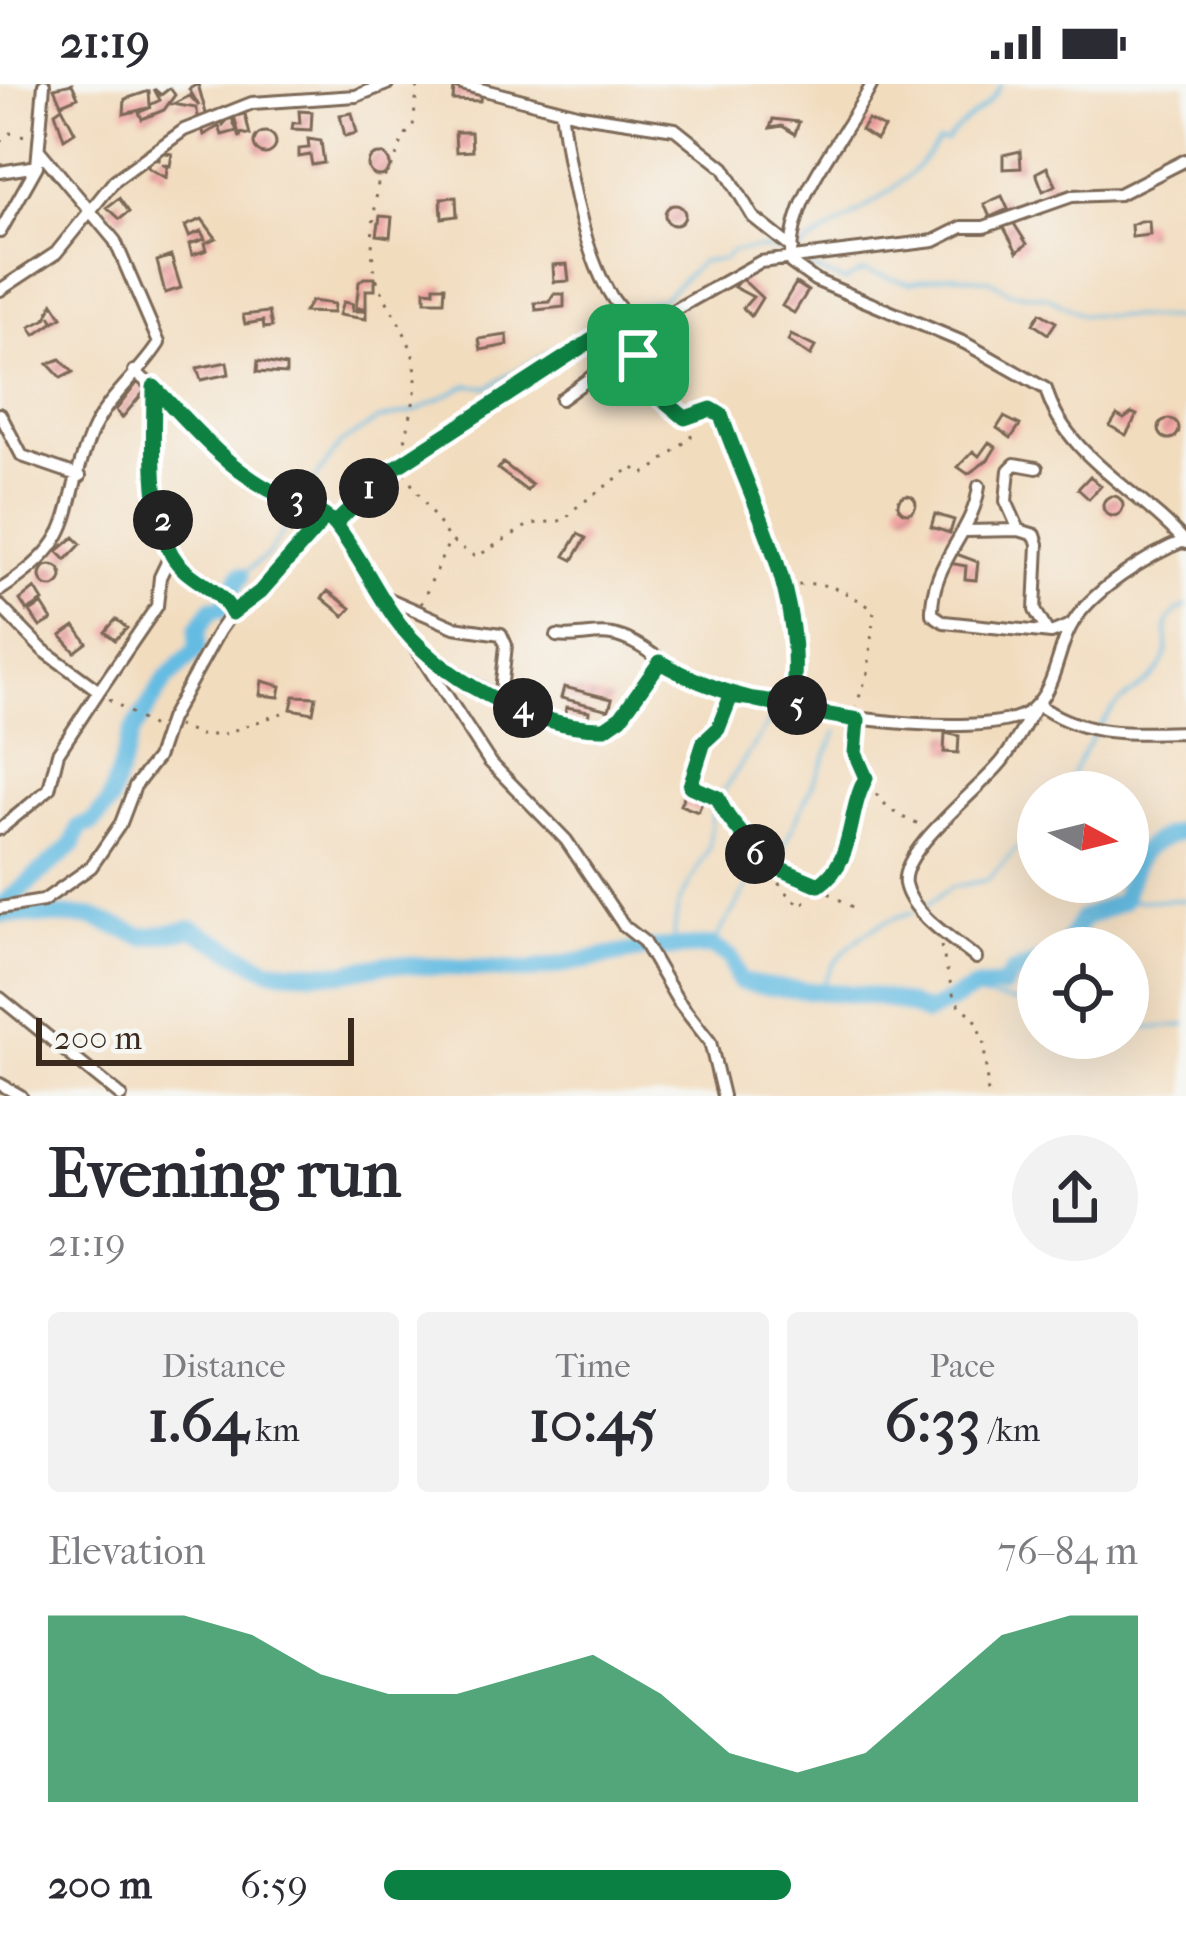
<!DOCTYPE html>
<html lang="en">
<head>
<meta charset="utf-8">
<style>
  body { margin:0; font-family:"IM FELL French Canon",serif; background:#f2f2f3; color:#2b2b33; height:100vh; display:flex; flex-direction:column; font-size:45px; white-space:nowrap }
  * { box-sizing:border-box; margin:0 }
  p { font-size:39px; color:#7c7c81 }
  .icon { flex:none; width:66px; height:66px; fill:none; stroke:currentColor; stroke-width:2; stroke-linecap:round; stroke-linejoin:round }
  .map { position:relative; height:1012px; overflow:hidden }
  .details { display:flex; flex-direction:column; background:#fff; flex:1 }
  .details>* { flex:none }
  .needle { width:78px; rotate:97deg }
  .tools { position:absolute; left:1017px; top:687px; display:grid; gap:24px }
  .tools a { display:grid; place-items:center; width:132px; height:132px; border-radius:50%; background:#fff; box-shadow:0 12px 48px #0002; font-size:60px }
  .scale { position:absolute; left:36px; bottom:30px; width:318px; box-sizing:border-box; padding-left:12px; border:6px solid #3b2a1e; border-top:0; font-size:33px; line-height:42px; white-space:nowrap; color:#3b2a1e; -webkit-text-stroke:9px #f6f6f2; paint-order:stroke }
  .pin { position:absolute; display:grid; place-items:center; width:102px; height:102px; color:#fff; margin:-51px; border-radius:24px; box-shadow:0 6px 18px #0006 }
  .km { position:absolute; width:60px; height:60px; margin:-30px; border-radius:50%; background:#222; color:#fff; font-size:33px; line-height:60px; text-align:center }
  .round { display:grid; place-items:center; flex:none; width:126px; height:126px; border-radius:63px; background:#f2f2f3 }
  .head { display:flex; align-items:center; justify-content:space-between; height:204px; padding:0 48px }
  h1 { font-size:66px; font-weight:800; line-height:90px }
  .metrics { display:grid; grid-template-columns:repeat(3,1fr); gap:18px; height:204px; padding:12px 48px }
  .metrics div { display:grid; align-content:center; border-radius:12px; background:#f2f2f3; text-align:center }
  .metrics b { font-size:60px; font-weight:800 }
  .metrics small { font-size:33px; font-weight:400 }
  .metrics p { font-size:33px }
  .chart { height:336px; padding:24px 48px }
  .chart p { display:flex; justify-content:space-between }
  .chart svg { width:100%; height:216px; margin-top:12px; fill:#0b8043; opacity:.7 }
  ul { padding:0 48px; list-style:none; font-size:39px }
  li { display:grid; grid-template-columns:192px 144px 1fr; align-items:center; height:90px }
  li i { height:30px; border-radius:15px; background:#0b8043 }
  .status { display:flex; justify-content:space-between; align-items:center; height:84px; padding:0 60px; background:#fff; direction:ltr }
  .status svg { height:33px; fill:currentColor }
  .map>svg:first-child { display:block }
  .lines { fill:none; stroke-linecap:round; stroke-linejoin:round }
  .stream { stroke:#65bce2; stroke-width:3 }
  .river { stroke:#65bce2; stroke-width:18 }
  .building { fill:url(#building-hatch) }
  .street-casing { stroke:#7b6856; stroke-width:16 }
  .path { stroke:#7b6856; stroke-width:3; stroke-dasharray:3 9; stroke-linecap:butt }
  .street { stroke:#fff; stroke-width:10 }
  .route-casing { stroke:#fff; stroke-width:24 }
  .route { stroke:#0b8043; stroke-width:15 }
</style>
</head>
<body>
<div class="status"><b>21:19</b><svg viewBox="0 0 49 12"><path d="M0 12V9h3v3zM5 12V6h3v6zM10 12V3h3v9zM15 12V0h3v12zM26 1h20v11H26zM47 4h2v5h-2z"/></svg></div>
<div class="map">
<svg width="1186" height="1012" viewBox="0 0 1186 1012">
  <defs>
    <pattern id="building-hatch" width="6" height="6" patternUnits="userSpaceOnUse" patternTransform="scale(3)"><rect width="6" height="6" fill="#f2a5a4"/><path d="M-1 1l2-2M0 6l6-6M5 7l2-2" fill="none" stroke="#c58785"/></pattern>
  </defs>
  <rect width="100%" height="100%" fill="#f6f6f2"/>
  <filter id="ink" filterUnits="userSpaceOnUse"><feTurbulence type="fractalNoise" baseFrequency=".00833" numOctaves="2"/><feDisplacementMap in="SourceGraphic" scale="24" xChannelSelector="R" yChannelSelector="G"/><feConvolveMatrix kernelMatrix="1 2 1 2 8 2 1 2 1" color-interpolation-filters="sRGB"/></filter>
  <filter id="wash" filterUnits="userSpaceOnUse"><feTurbulence type="fractalNoise" baseFrequency=".004" numOctaves="4" result="noise"/><feDisplacementMap in="SourceGraphic" scale="48" xChannelSelector="R" yChannelSelector="G"/><feGaussianBlur stdDeviation="2.7" result="paint"/><feColorMatrix in="noise" values="0 0 0 0 0 0 0 0 0 0 0 0 0 0 0 0 0 1.4 0 .05"/><feComposite in="paint" operator="in"/></filter>
  <g filter="url(#wash)">
    <rect width="100%" height="100%" fill="#f2dcbe"/>
    <g class="lines">
      <path class="stream" d="M795,169C841,136 904,109 938,58H946C961,35 990,26 1001,0
        M808,184L845,197L863,187L909,199L950,191L990,196L1010,208L1048,213L1081,231L1186,235
        M626,224L663,214L702,177L724,176L730,168C749,165 769,162 786,170
        M302,415L340,360L377,336L416,327L467,301L488,303L580,249L604,242L618,230
        M240,492L268,471L298,423
        M1064,708C1074,683 1094,648 1111,627C1128,608 1152,601 1164,577C1174,557 1154,537 1186,522
        M1122,817L1186,816
        M923,824L952,803L988,796L1038,741
        M672,862L678,821L709,764L713,723L773,632
        M712,862L762,778L783,764L837,648
        M820,909C832,868 873,837 915,828
        M970,911L1021,919L1038,911
        M1128,946L1186,941"/>
      <path class="river" d="M0,823L73,761L79,743L92,739L109,720L132,648L166,595L197,565L198,544L213,524L222,525L240,492
        M0,830L91,833L144,853L193,845L268,885L290,887L341,889L386,880L526,887L647,865L712,862L731,874L739,897C797,913 877,901 926,929L977,904L1003,902L1012,890L1038,879
        M1064,864L1082,835L1122,817C1138,771 1136,760 1186,746"/>
    </g>
    <g id="blocks">
      <path class="building" d="M72,0L78,13L61,20L54,4Z
        M198,0L207,33L199,35L196,24L173,20L190,12L199,22L189,5Z
        M170,4L175,11L164,26L142,35L139,28L152,23L124,30L125,15L149,7L150,21L160,16L154,5L161,11Z
        M454,4L481,6L480,17L453,16Z
        M62,23L75,48L64,55L55,28Z
        M299,27L312,28L311,46L292,45L293,39H300Z
        M352,29L357,49L345,52L340,31Z
        M245,30L250,51L241,49L240,54L234,32Z
        M231,32L237,47L222,51L219,42L204,51L201,40L220,33L223,41Z
        M773,35L799,38L795,50L782,42L770,44Z
        M868,36L884,44L876,56L861,46Z
        M455,48H471L472,67L456,68Z
        M254 59a11 11 0 1 1 22 0a11 11 0 1 1-22 0Z
        M308,55L321,57L324,79L312,81L310,71L299,73V65L309,64Z
        M1020,67L1021,84L1003,85V71Z
        M160,68L172,70L170,82L162,80L167,83L166,94L148,84L149,75L159,76Z
        M368 81a11 11 0 1 1 22 0a11 11 0 1 1-22 0Z
        M1047,83L1056,101L1043,107L1036,89Z
        M1002,112L1008,125L990,133L984,120Z
        M456,113L457,132L442,134L441,114Z
        M119,114L129,128L120,135L107,123Z
        M665 131a10 10 0 1 1 20 0a10 10 0 1 1-20 0Z
        M380,132L392,133L390,153L377,151Z
        M202,135L216,154L205,159L207,166L192,171L189,160L205,155L201,147L189,152L185,142Z
        M1011,135L1027,160L1017,168L1002,140Z
        M1140,137H1149L1150,151L1132,153L1131,141Z
        M171,172L181,204L165,209L157,177Z
        M567,180L569,197L554,198L553,181Z
        M364,194H375V206H366V224H356L359,198Z
        M741,194L762,214L751,232L743,224L753,213L734,203Z
        M796,199L808,207L794,229L782,222Z
        M434,202H445L444,217H425V206L434,207Z
        M554,210H564V223L536,226L535,219L550,218Z
        M311,217L334,220L333,229L304,228Z
        M343,218L353,220L352,227H366V235L339,231Z
        M53,219L62,233L54,238L50,232L54,238L35,251L30,243L46,235Z
        M269,228L272,243L264,244L263,237L245,240L243,231Z
        M1040,229L1056,238L1048,250L1033,240Z
        M507,251L508,261L481,266L479,255Z
        M791,251L815,263L810,272L788,257Z
        M60,275L73,288L61,294L48,280Z
        M258,277L286,282V290L257,288Z
        M227,278L229,290L201,296L197,284Z
        M137,299L147,304L122,334L116,326Z
        M1132,329L1137,331L1126,351L1110,342L1117,331L1124,335Z
        M1004,333L1020,341L1011,354L997,344Z
        M1159 345a10 10 0 1 1 20 0a10 10 0 1 1-20 0Z
        M989,358L996,363L988,376L968,390L958,383L973,367L979,372Z
        M503,379L532,401L527,407L498,385Z
        M1090,392L1101,402L1089,415L1078,405Z
        M898 420a9 9 0 1 1 18 0a9 9 0 1 1-18 0Z
        M1103 422a10 10 0 1 1 20 0a10 10 0 1 1-20 0Z
        M935,430L954,436L950,449L931,443Z
        M578,450L586,454L573,476L565,472Z
        M74,453L81,460L66,476L57,467Z
        M951,468L978,478L976,496L965,495L966,482L949,479Z
        M40 492a11 11 0 1 1 22 0a11 11 0 1 1-22 0Z
        M35,504L43,517L27,527L20,516Z
        M328,507L351,524L344,532L322,514Z
        M42,520L52,536L40,543L30,528Z
        M116,535L127,544L115,556L105,548Z
        M75,542L87,559L75,568L61,552Z
        M262,597L281,602L279,613L260,611Z
        M564,603L612,615L609,626L561,614Z
        M294,612L316,613L313,629L291,625Z
        M566,623L589,627L588,639L564,635Z
        M945,649L959,652L958,669L944,668Z
        M686,707L704,714L698,728L680,721Z"/>
    </g>
  </g>
  <g filter="url(#ink)">
    <use href="#blocks" fill-opacity="0" stroke="#7b6856" stroke-width="3"/>
    <g class="lines">
      <g class="street-casing">
        <path id="street" d="M461,0L581,31L675,45L724,84L753,133L792,164
          M872,0C844,56 788,110 791,179L815,196L965,259L1046,305C1065,373 1141,407 1186,459
          M561,26C568,81 586,200 631,235L662,233L760,178L934,157L962,143H984L1072,112L1119,110L1186,76
          M0,88L37,82
          M0,148L37,82L44,0
          M0,206L56,169L115,96L184,46L252,19L356,12L387,0
          M134,287C174,319 204,360 245,390C274,411 308,416 335,440L489,677L566,756L624,842L643,857L678,917L710,958L723,1012
          M561,315L594,291L616,264
          M0,330L22,372L80,392
          M1037,384L1015,380L1009,386L1006,417L1019,446L1035,451L1038,460L1035,526L1047,547
          M979,402C974,449 930,479 932,530L944,538L1051,549L1071,541
          M335,440L384,391L592,256L638,271L650,261L662,233
          M965,447L1019,446
          M0,506C84,452 58,429 91,350C106,314 139,291 159,259L115,157L40,67
          M385,513L454,543L501,550L506,561L500,616
          M0,522L43,566L99,607L58,669L49,705L0,745
          M557,552C576,555 594,548 612,551C642,556 671,588 700,600C751,623 989,663 1031,626C1056,604 1056,571 1070,544C1088,508 1150,470 1186,456
          M424,569C467,596 562,660 614,640L660,578
          M99,607L157,522L160,493L171,470L153,392L154,303
          M0,824L43,817L91,783L121,739L135,702L157,674L170,635L219,547L238,520L259,508L326,433
          M976,874C954,856 911,830 905,800C899,766 983,703 1003,676C1016,659 1026,639 1037,620C1085,654 1129,649 1186,648
          M0,914L121,1012
          M0,1000L21,1012"/>
      </g>
      <path class="path" d="M0,57L10,49L31,53
        M634,284L636,293L685,335L711,325L721,330C751,416 809,518 793,611
        M403,368C406,349 417,309 416,295C416,257 393,234 379,201C366,170 375,130 378,98C400,83 395,58 413,42L418,0
        M404,389L450,456L476,473L530,440L567,436L570,428L632,383L642,390L650,387L691,353V336
        M180,480L227,520
        M787,505C819,491 847,508 874,526L868,589L856,622
        M421,520L449,458
        M109,615L156,645
        M729,620L718,645L704,658L690,702L718,714C730,745 740,742 752,761C766,784 779,803 801,822L843,776L855,713L865,694
        M177,642L198,651H221L282,629
        M858,642C853,686 879,732 925,741
        M764,779L797,790L857,826
        M941,862L955,917L975,934L984,960L988,1012"/>
      <use href="#street" class="street"/>
    </g>
  </g>
  <g class="lines" filter="url(#ink)">
    <g class="route-casing">
      <path id="route" d="M638,271L592,256L384,391L335,440L326,433L260,508L232,529C219,502 187,497 172,471C148,427 154,352 154,303C189,339 224,381 268,405C291,418 314,421 335,440C358,469 374,505 395,534C435,592 533,646 605,644L621,633L660,578C721,614 789,624 858,636L855,669L866,694C846,730 856,776 819,801L757,775C748,750 729,742 718,714L690,702L704,658L718,645L731,612L791,620C809,518 753,424 721,331L711,325L685,334L636,293L638,271"/>
    </g>
    <use href="#route" class="route"/>
  </g>
</svg>
<div class="tools">
<a><svg class="needle" viewBox="-14 -14 28 28"><path d="M0-13l5 13h-10z" fill="#e53935"/><path d="M0 13l5-13h-10z" fill="#7c7c81"/></svg></a>
<a><svg class="icon" aria-label="locate" viewBox="0 0 24 24"><circle cx="12" cy="12" r="6"/><path d="M12 2v4M12 18v4M2 12h4M18 12h4"/></svg></a>
</div>
<div class="scale">200 m</div>
<div class="pin" style="left:638px;top:271px;background:#1e9e55"><svg class="icon" aria-label="arrive" viewBox="0 0 24 24"><path d="M6 21V4h12l-3 4 3 4H6"/></svg></div>
<b class="km" style="left:369px;top:404px">1</b>
<b class="km" style="left:163px;top:436px">2</b>
<b class="km" style="left:297px;top:415px">3</b>
<b class="km" style="left:523px;top:624px">4</b>
<b class="km" style="left:797px;top:621px">5</b>
<b class="km" style="left:755px;top:770px">6</b>
</div>
<section class="details">
<div class="head"><div><h1>Evening run</h1><p>21:19</p></div><a class="round"><svg class="icon" aria-label="share" viewBox="0 0 24 24"><path d="M12 15V3M7 8l5-5 5 5M5 13v7h14v-7"/></svg></a></div>
<div class="metrics">
<div><p>Distance</p><b>1.64<small> km</small></b></div>
<div><p>Time</p><b>10:45</b></div>
<div><p>Pace</p><b>6:33<small> /km</small></b></div>
</div>
<div class="chart"><p><span>Elevation</span>76–84 m</p>
<svg viewBox="0 0 160 44" preserveAspectRatio="none"><path d="M0 44V6L10 6L20 6L30 10L40 18L50 22L60 22L70 18L80 14L90 22L100 34L110 38L120 34L130 22L140 10L150 6L160 6V44z"/></svg>
</div>
<ul>
<li><b>200 m</b>6:59<i style="width:54%"></i></li>
</ul>
</section>
</body>
</html>
